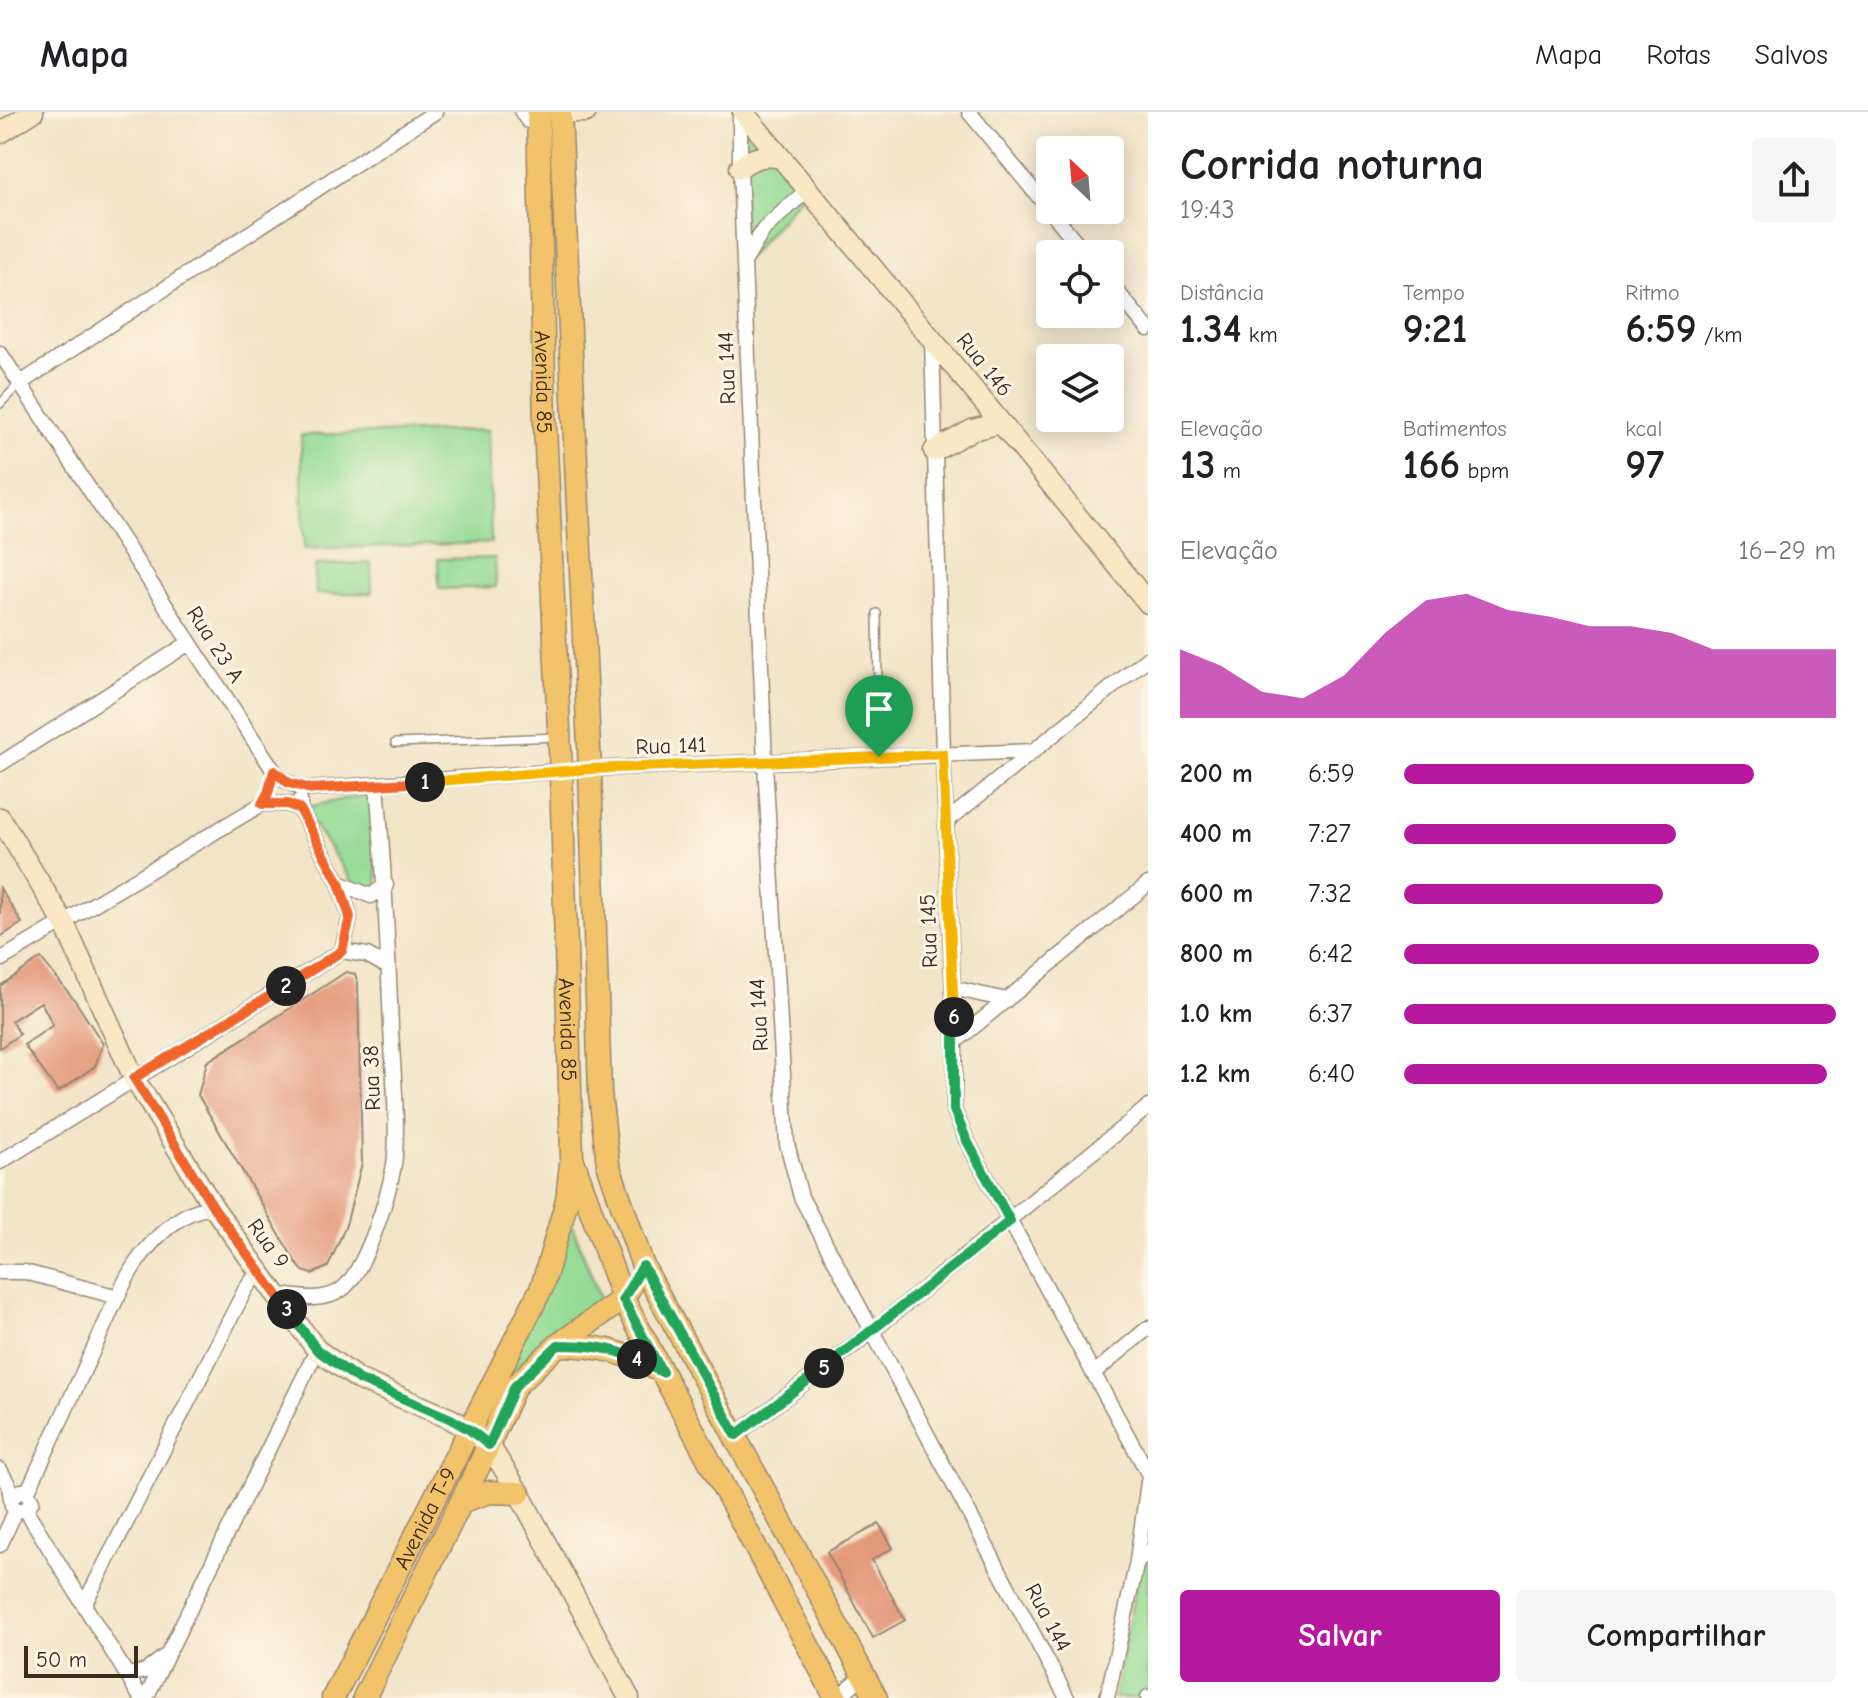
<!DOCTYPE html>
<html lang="pt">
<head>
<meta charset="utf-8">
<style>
  body { margin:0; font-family:"Comic Neue",sans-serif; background:#f6f6f6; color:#202124; height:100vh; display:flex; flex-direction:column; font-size:30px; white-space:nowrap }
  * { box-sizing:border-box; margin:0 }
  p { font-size:26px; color:#757577 }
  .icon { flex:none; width:44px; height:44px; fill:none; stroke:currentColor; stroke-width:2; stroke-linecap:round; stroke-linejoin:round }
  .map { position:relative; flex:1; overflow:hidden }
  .panel { display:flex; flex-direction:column; background:#fff; width:720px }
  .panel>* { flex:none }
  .needle { width:52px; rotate:334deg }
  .tools { position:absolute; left:1036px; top:24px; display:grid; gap:16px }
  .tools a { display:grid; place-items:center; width:88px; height:88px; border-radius:8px; background:#fff; box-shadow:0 4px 20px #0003; font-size:40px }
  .scale { position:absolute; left:24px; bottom:20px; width:114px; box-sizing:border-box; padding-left:8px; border:4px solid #3b2a1e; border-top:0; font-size:22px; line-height:28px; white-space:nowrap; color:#3b2a1e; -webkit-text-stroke:6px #fcf5e5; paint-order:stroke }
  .pin { position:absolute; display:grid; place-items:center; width:68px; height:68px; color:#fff; margin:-82px -34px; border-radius:50% 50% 50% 0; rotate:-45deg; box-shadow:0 0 8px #0007 }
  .pin .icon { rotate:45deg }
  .km { position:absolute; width:40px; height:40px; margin:-20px; border-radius:50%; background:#222; color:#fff; font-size:22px; line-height:40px; text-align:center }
  .round { display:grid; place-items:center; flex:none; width:84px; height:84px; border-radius:8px; background:#f6f6f6 }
  .overview { display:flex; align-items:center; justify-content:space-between; height:136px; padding:0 32px }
  h1 { font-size:44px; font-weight:700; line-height:60px }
  .stats { display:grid; grid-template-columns:repeat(3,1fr); gap:12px; height:136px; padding:8px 32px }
  .stats div { display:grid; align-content:center }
  .stats b { font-size:40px; font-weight:700 }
  .stats small { font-size:22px; font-weight:400 }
  .stats p { font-size:22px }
  .chart { height:224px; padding:16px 32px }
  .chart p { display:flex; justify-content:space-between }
  .chart svg { width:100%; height:144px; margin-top:8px; fill:#b5179e; opacity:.7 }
  .action { display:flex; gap:16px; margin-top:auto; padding:16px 32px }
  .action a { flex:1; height:92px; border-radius:8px; background:#b5179e; color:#fff; font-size:32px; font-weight:700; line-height:92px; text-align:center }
  .action a+a { background:#f6f6f6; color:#202124 }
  ul { padding:0 32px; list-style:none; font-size:26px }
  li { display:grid; grid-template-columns:128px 96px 1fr; align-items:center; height:60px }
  li i { height:20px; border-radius:10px; background:#b5179e }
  header { display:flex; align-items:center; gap:48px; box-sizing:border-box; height:112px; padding:0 40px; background:#fff; border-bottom:2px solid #e0e0e0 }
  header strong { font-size:38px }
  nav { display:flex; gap:44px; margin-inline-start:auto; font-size:28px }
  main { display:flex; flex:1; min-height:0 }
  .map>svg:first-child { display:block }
  .green { fill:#95db95; stroke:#68825a; stroke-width:2 }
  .building { fill:#e4997c }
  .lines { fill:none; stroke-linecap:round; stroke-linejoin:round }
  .lane-casing { stroke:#968772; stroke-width:10 }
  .street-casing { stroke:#968772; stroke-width:17 }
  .secondary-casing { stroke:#968772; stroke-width:23 }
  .primary-casing { stroke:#968772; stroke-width:25 }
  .lane { stroke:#fff; stroke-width:7 }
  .street { stroke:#fff; stroke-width:14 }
  .secondary { stroke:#fae7c3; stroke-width:20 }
  .primary { stroke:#f2c36a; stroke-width:22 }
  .split-1-casing { stroke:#fff; stroke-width:16 }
  .split-2-casing { stroke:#fff; stroke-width:16 }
  .split-3-casing { stroke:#fff; stroke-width:16 }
  .split-4-casing { stroke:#fff; stroke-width:16 }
  .split-5-casing { stroke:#fff; stroke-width:16 }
  .split-6-casing { stroke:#fff; stroke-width:16 }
  .split-7-casing { stroke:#fff; stroke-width:16 }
  .split-1 { stroke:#f5b400; stroke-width:10 }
  .split-2 { stroke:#f0652b; stroke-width:10 }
  .split-3 { stroke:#f0652b; stroke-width:10 }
  .split-4 { stroke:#22a559; stroke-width:10 }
  .split-5 { stroke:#22a559; stroke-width:10 }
  .split-6 { stroke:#22a559; stroke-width:10 }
  .split-7 { stroke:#f5b400; stroke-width:10 }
  .labels { text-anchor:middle; stroke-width:6; stroke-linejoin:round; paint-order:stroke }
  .street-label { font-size:22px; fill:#3b2a1e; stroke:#fcf5e5 }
</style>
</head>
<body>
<header>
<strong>Mapa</strong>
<nav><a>Mapa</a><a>Rotas</a><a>Salvos</a></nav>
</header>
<main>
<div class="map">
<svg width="1148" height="1586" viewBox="0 0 1148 1586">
  <rect width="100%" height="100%" fill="#fcf5e5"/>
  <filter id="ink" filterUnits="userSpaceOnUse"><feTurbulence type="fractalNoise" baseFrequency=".0125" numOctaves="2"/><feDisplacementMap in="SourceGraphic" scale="16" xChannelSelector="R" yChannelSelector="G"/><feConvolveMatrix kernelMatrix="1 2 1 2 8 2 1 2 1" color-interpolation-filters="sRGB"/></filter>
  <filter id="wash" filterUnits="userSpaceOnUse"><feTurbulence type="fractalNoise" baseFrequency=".006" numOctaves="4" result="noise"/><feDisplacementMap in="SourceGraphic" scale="32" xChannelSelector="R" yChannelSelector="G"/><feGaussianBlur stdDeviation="1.8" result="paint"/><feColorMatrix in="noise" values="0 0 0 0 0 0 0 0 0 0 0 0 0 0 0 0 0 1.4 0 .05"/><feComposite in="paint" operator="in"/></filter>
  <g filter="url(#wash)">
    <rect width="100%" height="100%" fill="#f2e4c7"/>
    <path class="green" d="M743,0L806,79L744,150Z
      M488,318L491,431L304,437L301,323Z
      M495,446L496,475L439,477L438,447Z
      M371,451L372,481L316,482L315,453Z
      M372,681L378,775L369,780L353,771L303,696Z
      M568,1103L603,1193L523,1250L497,1298L491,1293Z
      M1148,1445V1577L1144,1586H1114L1140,1451Z"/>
    <g id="blocks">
      <path class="building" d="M0,776L22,811L0,825Z
        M41,846L76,890L103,932L95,954L58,980L24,933L53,913L41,890L11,909L20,922L0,936V874Z
        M346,860L355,862L358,871L362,1051L346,1113L328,1155L312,1162L303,1159L296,1151L198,983L207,950Z
        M879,1412L893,1436L872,1448L905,1508L873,1526L827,1440Z"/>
    </g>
  </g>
  <g filter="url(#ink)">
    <use href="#blocks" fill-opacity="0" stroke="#968772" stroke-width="2"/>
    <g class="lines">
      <g class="lane-casing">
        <path id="lane" d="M0,292L19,272
          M877,501L879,645
          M395,631L557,625"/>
      </g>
      <g class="street-casing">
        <path id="street" d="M522,0L528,9
          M740,0V56L765,651L787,1032L801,1085L1067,1586
          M969,0L1086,142
          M744,150L764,117L806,79
          M1110,171L1148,217
          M932,226L943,642L955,930L954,998L966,1027L1010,1109L1148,1361
          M0,241L274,659L280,666L298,675L311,677L590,657L1033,639
          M19,272L435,0
          M0,652L189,531
          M300,688V697L339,771L350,805L342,839
          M946,710L1148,546
          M339,771L371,784L386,773
          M0,848L262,692H287L300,697
          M953,876L1006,888
          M955,930L1148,772
          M0,1050L342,839L367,843L388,855
          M0,1160H25L118,1185
          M276,1182C297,1185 322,1191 341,1178C365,1162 393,1073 395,1044C398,1002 393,958 391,916C388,835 384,754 377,673
          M1093,1262L1148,1216
          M736,1323L871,1220L1148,995
          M0,1358L9,1374L12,1394L16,1398H26L32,1389L27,1381L21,1379L13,1384
          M27,1381C50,1332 72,1283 95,1234C108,1207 119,1176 136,1151C153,1127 183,1095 214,1096
          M26,1398L141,1586
          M0,1433L16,1398
          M1137,1449L1148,1370
          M84,1493L245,1178L259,1159
          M127,1563L146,1559L164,1545
          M146,1586L317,1238
          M837,1586L864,1563
          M1107,1586L1137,1449L1148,1440
          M1148,1586V1585"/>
      </g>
      <g class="secondary-casing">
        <path id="secondary" d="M570,0H586
          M743,0C879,163 1014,326 1148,491
          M0,21L33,0
          M740,56C752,45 765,42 781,46
          M934,339L972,318L1001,311
          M0,706L64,811L134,966L214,1096L259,1159L317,1238L358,1267L451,1307L470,1318L489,1333L519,1381L629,1586"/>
      </g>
      <g class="primary-casing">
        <g id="primary">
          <path id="s1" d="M538,0L545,314L561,660L572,1046L623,1187L836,1586"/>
          <path d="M560,0L590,657L600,981L608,1052L643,1154L876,1586"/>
          <path d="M558,1233C603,1234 622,1239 662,1260"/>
          <path d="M463,1389L490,1380L519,1381"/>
          <path id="s2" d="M333,1586L542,1175L567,1088L571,1051"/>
          <path d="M364,1586L479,1354L515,1274L558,1233L623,1187L630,1175"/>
        </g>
      </g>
      <use href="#lane" class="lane"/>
      <use href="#street" class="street"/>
      <use href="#secondary" class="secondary"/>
      <use href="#primary" class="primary"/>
    </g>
  </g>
  <g class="lines" filter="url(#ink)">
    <g class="split-1-casing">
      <path id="split-1" d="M425,670L590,657L879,645"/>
    </g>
    <g class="split-2-casing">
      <path id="split-2" d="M286,874L342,839L350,805L339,771L300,697L287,692H262L268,681L274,659L289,671L311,677L425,670"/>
    </g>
    <g class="split-3-casing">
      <path id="split-3" d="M286,874L134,966L214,1096L287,1197"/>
    </g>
    <g class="split-4-casing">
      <path id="split-4" d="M287,1197L317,1238L358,1267L451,1307L470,1318L489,1333L515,1274L558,1233C587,1233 611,1235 637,1247"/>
    </g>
    <g class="split-5-casing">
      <path id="split-5" d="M637,1247L662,1260L623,1187L643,1154L736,1323L824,1256"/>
    </g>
    <g class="split-6-casing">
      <path id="split-6" d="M824,1256L1010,1109L966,1027L954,998V905"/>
    </g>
    <g class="split-7-casing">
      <path id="split-7" d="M879,645L943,642L954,905"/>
    </g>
    <use href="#split-1" class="split-1"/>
    <use href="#split-2" class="split-2"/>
    <use href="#split-3" class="split-3"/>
    <use href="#split-4" class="split-4"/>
    <use href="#split-5" class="split-5"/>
    <use href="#split-6" class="split-6"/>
    <use href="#split-7" class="split-7"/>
  </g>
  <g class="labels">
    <g class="street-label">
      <text transform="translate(985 252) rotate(51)" y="8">Rua 146</text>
      <text transform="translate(726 256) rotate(-92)" y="8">Rua 144</text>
      <text dy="8" stroke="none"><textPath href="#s1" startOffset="270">Avenida 85</textPath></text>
      <text transform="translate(216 532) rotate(57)" y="8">Rua 23 A</text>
      <text transform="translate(671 633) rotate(-2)" y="8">Rua 141</text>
      <text transform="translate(928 819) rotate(-92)" y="8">Rua 145</text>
      <text transform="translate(758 903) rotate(-93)" y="8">Rua 144</text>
      <text dy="8" stroke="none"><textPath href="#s1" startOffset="918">Avenida 85</textPath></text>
      <text transform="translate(371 966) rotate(-92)" y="8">Rua 38</text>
      <text transform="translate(269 1131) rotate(54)" y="8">Rua 9</text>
      <text dy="8" stroke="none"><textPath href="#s2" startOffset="202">Avenida T-9</textPath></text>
      <text transform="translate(1049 1505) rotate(62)" y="8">Rua 144</text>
    </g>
  </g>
</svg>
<div class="tools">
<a><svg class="needle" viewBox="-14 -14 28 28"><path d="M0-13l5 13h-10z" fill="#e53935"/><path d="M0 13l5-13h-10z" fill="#757577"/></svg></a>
<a><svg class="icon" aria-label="locate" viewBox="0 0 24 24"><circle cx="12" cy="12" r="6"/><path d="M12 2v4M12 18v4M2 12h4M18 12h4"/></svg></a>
<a><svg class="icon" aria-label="layers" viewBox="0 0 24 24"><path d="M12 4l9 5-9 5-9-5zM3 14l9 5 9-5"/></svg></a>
</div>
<div class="scale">50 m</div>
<div class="pin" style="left:879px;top:645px;background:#1e9e55"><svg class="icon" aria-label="arrive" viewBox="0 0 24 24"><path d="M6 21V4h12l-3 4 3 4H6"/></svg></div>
<b class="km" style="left:425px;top:670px">1</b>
<b class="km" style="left:286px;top:874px">2</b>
<b class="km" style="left:287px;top:1197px">3</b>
<b class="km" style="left:637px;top:1247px">4</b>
<b class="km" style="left:824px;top:1256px">5</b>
<b class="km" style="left:954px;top:905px">6</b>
</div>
<section class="panel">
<div class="overview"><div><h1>Corrida noturna</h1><p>19:43</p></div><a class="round"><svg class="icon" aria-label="share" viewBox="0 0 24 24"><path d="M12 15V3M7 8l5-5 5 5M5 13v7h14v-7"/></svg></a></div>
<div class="stats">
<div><p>Distância</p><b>1.34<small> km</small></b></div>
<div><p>Tempo</p><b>9:21</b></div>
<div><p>Ritmo</p><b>6:59<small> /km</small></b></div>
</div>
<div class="stats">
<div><p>Elevação</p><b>13<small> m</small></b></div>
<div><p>Batimentos</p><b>166<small> bpm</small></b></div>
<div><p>kcal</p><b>97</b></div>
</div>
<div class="chart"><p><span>Elevação</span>16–29 m</p>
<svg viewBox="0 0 160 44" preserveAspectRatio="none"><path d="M0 44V23L10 28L20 36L30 38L40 31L50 18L60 8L70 6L80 11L90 13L100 16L110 16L120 18L130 23L140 23L150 23L160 23V44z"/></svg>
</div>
<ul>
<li><b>200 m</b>6:59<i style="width:81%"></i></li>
<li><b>400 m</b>7:27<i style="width:63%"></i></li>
<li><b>600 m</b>7:32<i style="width:60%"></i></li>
<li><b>800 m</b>6:42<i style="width:96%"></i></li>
<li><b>1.0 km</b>6:37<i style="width:100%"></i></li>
<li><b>1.2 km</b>6:40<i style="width:98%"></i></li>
</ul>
<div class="action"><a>Salvar</a><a>Compartilhar</a></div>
</section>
</main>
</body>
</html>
